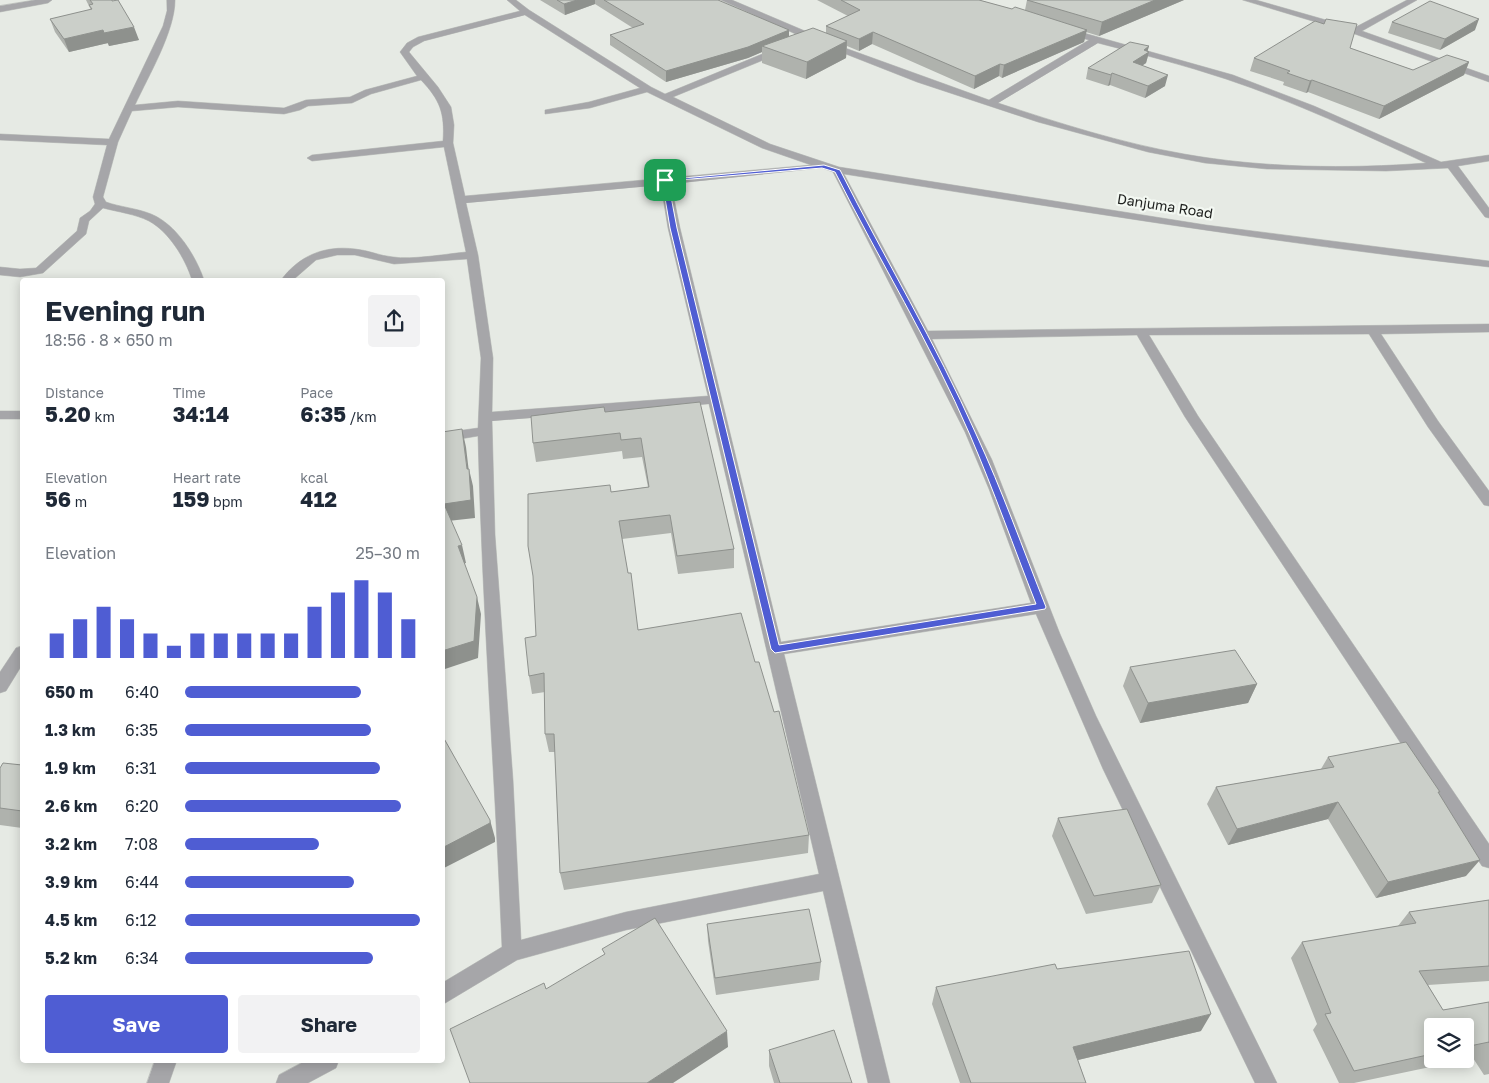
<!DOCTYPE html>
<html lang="en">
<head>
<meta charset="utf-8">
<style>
  body { margin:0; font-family:"Golos Text",sans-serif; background:#f2f2f3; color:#1f2937; height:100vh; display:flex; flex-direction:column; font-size:19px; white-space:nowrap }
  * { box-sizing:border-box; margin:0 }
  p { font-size:16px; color:#747a83 }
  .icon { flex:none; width:28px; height:28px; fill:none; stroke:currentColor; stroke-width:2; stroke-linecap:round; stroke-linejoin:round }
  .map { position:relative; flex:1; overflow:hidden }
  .panel { position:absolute; left:20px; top:278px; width:425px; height:785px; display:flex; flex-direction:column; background:#fff; border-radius:5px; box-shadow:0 2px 12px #0003 }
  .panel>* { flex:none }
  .tools { position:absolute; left:1424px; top:1018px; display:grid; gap:10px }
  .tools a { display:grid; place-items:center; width:50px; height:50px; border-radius:5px; background:#fff; box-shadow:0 2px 12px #0003; font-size:25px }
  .pin { position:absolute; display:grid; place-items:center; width:42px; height:42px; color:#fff; margin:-21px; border-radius:10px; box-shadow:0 2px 8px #0006 }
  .round { display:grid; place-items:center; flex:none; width:52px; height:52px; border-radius:5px; background:#f2f2f3 }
  .head { display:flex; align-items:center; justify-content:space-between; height:85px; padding:0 25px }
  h1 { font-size:28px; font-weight:700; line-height:38px }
  .metrics { display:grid; grid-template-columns:repeat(3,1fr); gap:8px; height:85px; padding:5px 25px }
  .metrics div { display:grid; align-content:center }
  .metrics b { font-size:21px; font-weight:700 }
  .metrics small { font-size:14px; font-weight:400 }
  .metrics p { font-size:14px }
  .chart { height:140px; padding:10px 25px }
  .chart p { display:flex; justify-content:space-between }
  .chart svg { width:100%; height:90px; margin-top:5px; stroke:#4f5dd3; stroke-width:6 }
  .cta { display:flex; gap:10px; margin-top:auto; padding:10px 25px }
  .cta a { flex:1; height:58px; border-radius:5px; background:#4f5dd3; color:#fff; font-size:20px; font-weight:700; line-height:58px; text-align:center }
  .cta a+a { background:#f2f2f3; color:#1f2937 }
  ul { padding:0 25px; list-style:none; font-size:16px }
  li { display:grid; grid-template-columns:80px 60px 1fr; align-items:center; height:38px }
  li i { height:12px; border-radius:6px; background:#4f5dd3 }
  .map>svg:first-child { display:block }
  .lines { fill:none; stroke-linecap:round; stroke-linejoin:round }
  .minor-casing { stroke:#c2c6c1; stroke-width:1 }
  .minor { fill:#a6a6a9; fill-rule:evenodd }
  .wall { fill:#afb2ad; fill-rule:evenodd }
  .shaded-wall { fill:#8e918d }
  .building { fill:#cbcfc9; stroke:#8e918d }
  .route { fill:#4f5dd3; stroke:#fff; fill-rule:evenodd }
  .labels { text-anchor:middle; stroke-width:4.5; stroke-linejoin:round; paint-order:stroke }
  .far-street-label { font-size:14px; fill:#1f211f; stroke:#f3f8f2 }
</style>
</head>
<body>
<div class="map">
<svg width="1489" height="1083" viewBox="0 0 1489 1083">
  <rect width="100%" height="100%" fill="#e6eae4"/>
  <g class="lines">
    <g class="minor-casing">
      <path id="minor" d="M35,0H52L48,3L0,12V6Z
        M167,0H175C175,31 149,75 135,105L178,101L284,108L306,100L350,97L365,90L417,76L400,52L407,43L418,37L520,11L507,0H516L529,10L651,87L665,94L777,48H783V52L673,97L770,144L839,167L1206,225L1489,261V267C1273,243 1059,208 844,174L928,331L1489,324V332L1381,334L1438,421L1489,491V506L1484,505L1428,427L1369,334L1149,335L1198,416L1489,844V868L1482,866L1185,417L1137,335L932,339L992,460L1060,634L1096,716L1277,1083H1255L1103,769L1036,614L784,654L890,1083H868L823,891L626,930L517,960L442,1005V983L502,947C495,777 482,607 478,436L442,442V433L478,428L481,358L467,259L394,264L355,255H337L316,260L293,280H281C299,256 324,245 355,249C368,250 380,256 393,257C411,260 446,254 466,252L444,147L312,161L307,158L312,155L443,141C445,113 440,100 421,80L371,94L352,103L308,106L300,110L284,114L178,107L132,111L118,142L103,197L106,202C120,207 136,208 151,214C176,224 196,256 204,280H192C185,258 169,232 149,221C135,214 118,212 103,208L89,221L86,234L43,273L20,277L0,275V267L20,269L36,268L77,231L80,218L90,211L95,204L93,197L107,145L0,140V134L109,139L163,26L167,11ZM525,15L640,88L589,102L545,110V114L590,108L647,92L762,148L811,165L465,196L453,143L454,125L451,107L438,87L409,52L413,47L424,41ZM822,168L833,172L965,432L989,489L1031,603L781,642L680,228L671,184ZM661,185L668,228L708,396L492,412L493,358L478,255L466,203ZM709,404L819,874L626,912L521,940L513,780L495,535L492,421Z
        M721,0H732L845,48L989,100L1089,40L1063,33L1062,31L1066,28L1233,75L1314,106L1441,162L1489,155V161L1458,166L1489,208V218L1485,217L1448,168L1386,171L1267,169L1205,163L1148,152L1038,122L917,82L800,36ZM1098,43C1141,54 1184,65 1226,79C1295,102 1361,133 1426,163C1348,169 1262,168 1184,154C1121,143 1059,123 998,103Z
        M1243,0H1256L1354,28L1407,0H1417L1362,31L1489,76V82L1352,33Z
        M0,411H22V419H0Z
        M22,646V665L6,691L0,693V672L16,648Z
        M155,1060H177L169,1083H147Z
        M307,1060H339L336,1068L308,1083H276L279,1075Z"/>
    </g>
    <use href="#minor" class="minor"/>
  </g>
  <path class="wall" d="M86,0H112L139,40L109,46L108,43L69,52L55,32L50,19L91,10Z
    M540,0H718L789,36L826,33V26L848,16L817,0H979L1012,9L1025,10L1027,0H1184L1099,36L1086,32L1084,42L1002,78L999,76L974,89L872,44L859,51L847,46L846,58L806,79L762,63V52L748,58L666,82L610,45V35L633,28L595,4L565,15Z
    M1392,22L1475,30L1440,50L1388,33Z
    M1149,46L1147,52H1149L1146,63L1142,66L1165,86L1145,98L1110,85L1108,86L1086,79L1088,68Z
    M1350,48L1413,70L1469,62L1464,75L1379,119L1308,92L1306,93L1283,85L1284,82L1250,71L1254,58Z
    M700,402L734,549V568L678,574L671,533L622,539L638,630L755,662L809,835L808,853L564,890L560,873L555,752H549L545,734V692L532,694L529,676L536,636L611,492L648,487L642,457L623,459L622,451L536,462L533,443L605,412Z
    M1130,667L1257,684L1248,703L1140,723L1123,686Z
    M1328,757L1440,792L1439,794L1466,876L1376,898L1328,819L1228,845L1207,804L1216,787L1321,769Z
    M22,765V828L0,825V768Z
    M1058,818L1161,885L1152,903L1086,914L1052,836Z
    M1489,900V981L1428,985L1443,1010L1489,1002V1074L1484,1075L1473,1058L1354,1083H1339L1313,1030L1317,1024L1291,958L1302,942L1398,926L1409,912ZM1432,1026H1465V1059H1432Z
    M707,924L821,962L819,980L716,995L708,941Z
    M936,987L1201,1031L1078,1060L1086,1083H960L932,1004Z
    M769,1050L852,1083H774L769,1066Z"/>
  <path class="shaded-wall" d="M577,0H595V4L565,15L564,4Z
    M1155,0H1184L1099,36L1102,22Z
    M1479,19L1475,30L1440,50L1445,39Z
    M134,27L139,40L109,46L104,33Z
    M103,30L108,43L69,52L64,39Z
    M789,30V41L762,46V52L748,58L666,82V71Z
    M1087,30L1084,42L1002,78L1004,65Z
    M873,32L872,44L859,51V39Z
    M847,41L846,58L806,79L807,62Z
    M1149,46L1147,53L1149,52L1146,63L1130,73L1133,62L1144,50Z
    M1469,62L1464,75L1379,119L1384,106Z
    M1000,64L999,76L974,89L975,76Z
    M1112,73L1110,85L1108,86L1111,75Z
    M1168,75L1165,86L1145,98L1148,86Z
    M1312,80L1308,92L1306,93L1310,81Z
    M462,429L466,447L470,481L469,469L473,486L475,518L448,521L444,504L467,469Z
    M462,545L466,563L462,564L458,546Z
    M477,597L481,614L478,658L442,670V651Z
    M1257,684L1248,703L1140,723L1148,703Z
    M1338,802L1328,819L1228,845L1237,829Z
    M490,820L495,838V842L442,869V848Z
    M1480,860L1466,876L1376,898L1388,882Z
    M1211,1014L1201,1031L1065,1063L1073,1047Z
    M727,1031L728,1047L673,1083H647Z"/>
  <path class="building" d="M90,0H112V1L118,0L134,27L104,33L103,30L64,39L50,19L92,9L89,5L93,4Z
    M557,0H577L564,4Z
    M604,0H718L789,30L748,47L666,71L610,35L644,24Z
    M841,0H979L1012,9L1015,7L1087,30L1004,65L1000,64L975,76L873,32L859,39L826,26L860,10Z
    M1027,0H1155L1102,22Z
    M1430,1L1479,19L1445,39L1392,22Z
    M1326,19L1357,24L1350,48L1413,70L1447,55L1469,62L1384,106L1312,80L1310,81L1287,73L1290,71L1254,58L1315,21L1324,24Z
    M813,28L847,41L807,62L762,46Z
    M1130,42L1149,46L1144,50L1149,52L1133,62L1168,75L1148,86L1112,73L1111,75L1088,68Z
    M700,402L734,549L677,556L670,515L619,521L628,573H631L638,630L741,613L755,662H759L774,712L779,711L809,835L560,873L554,734H545L544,673L529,676L525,638L536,636L533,576L528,546V494L610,485L611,492L649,487L641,438L621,440L620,433L533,443L531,416L604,407L605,412Z
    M462,429L467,469H469L471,500L444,504L462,545L458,546L477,597L474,641L442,651V432Z
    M1235,650L1257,684L1148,703L1130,667Z
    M442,735L490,820V823L442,848Z
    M1406,742L1440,792H1438L1480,860L1388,882L1338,802L1237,829L1216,787L1334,767L1328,757Z
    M3,763L22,765V811L0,808V768Z
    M1127,809L1161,885L1094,896L1058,818Z
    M1489,900V966L1419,971L1443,1010L1489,1002V1043V1042L1465,1047V1026H1432V1054L1354,1071L1325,1014L1331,1013L1302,942L1416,923L1409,912Z
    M809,909L821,962L715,978L707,924Z
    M655,918L727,1031L647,1083H470L450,1029L544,983L546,989L605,954L602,949Z
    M1189,951L1211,1014L1073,1047L1086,1083H971L936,987L1055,964L1057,969Z
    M834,1030L852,1083H780L769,1050Z"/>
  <path class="route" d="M824,165L840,170C885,259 936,344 976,434C1002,490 1023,549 1046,607L1045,609L775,653L771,649L670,228L662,180ZM822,168L835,172C879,260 931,344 970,435C994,491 1014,548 1036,604L779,645L677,228L668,181Z"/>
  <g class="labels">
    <g class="far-street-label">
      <text transform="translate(1165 206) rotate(9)" y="5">Danjuma Road</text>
    </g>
  </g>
</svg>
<div class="tools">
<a><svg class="icon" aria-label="layers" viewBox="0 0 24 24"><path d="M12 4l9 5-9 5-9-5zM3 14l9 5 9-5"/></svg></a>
</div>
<div class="pin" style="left:665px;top:180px;background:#1e9e55"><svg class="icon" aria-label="arrive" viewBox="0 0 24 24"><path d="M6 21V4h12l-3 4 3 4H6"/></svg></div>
<section class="panel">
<div class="head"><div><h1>Evening run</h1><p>18:56 · 8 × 650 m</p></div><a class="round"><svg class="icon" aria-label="share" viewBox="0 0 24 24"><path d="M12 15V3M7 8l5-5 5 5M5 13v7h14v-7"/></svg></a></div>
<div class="metrics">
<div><p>Distance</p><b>5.20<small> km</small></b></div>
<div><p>Time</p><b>34:14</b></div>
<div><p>Pace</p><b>6:35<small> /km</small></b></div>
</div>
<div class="metrics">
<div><p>Elevation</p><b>56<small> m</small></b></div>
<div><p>Heart rate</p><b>159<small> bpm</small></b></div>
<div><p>kcal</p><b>412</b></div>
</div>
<div class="chart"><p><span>Elevation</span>25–30 m</p>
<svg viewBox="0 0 160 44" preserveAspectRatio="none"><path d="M5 44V32M15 44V25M25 44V19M35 44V25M45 44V32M55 44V38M65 44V32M75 44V32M85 44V32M95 44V32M105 44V32M115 44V19M125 44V12M135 44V6M145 44V12M155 44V25"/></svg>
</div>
<ul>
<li><b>650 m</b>6:40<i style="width:75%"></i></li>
<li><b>1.3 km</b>6:35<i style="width:79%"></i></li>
<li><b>1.9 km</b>6:31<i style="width:83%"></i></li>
<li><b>2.6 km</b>6:20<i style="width:92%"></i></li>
<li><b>3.2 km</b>7:08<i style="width:57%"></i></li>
<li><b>3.9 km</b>6:44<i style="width:72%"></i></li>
<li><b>4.5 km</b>6:12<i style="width:100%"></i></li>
<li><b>5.2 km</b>6:34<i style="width:80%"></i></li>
</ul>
<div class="cta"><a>Save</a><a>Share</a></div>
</section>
</div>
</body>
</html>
